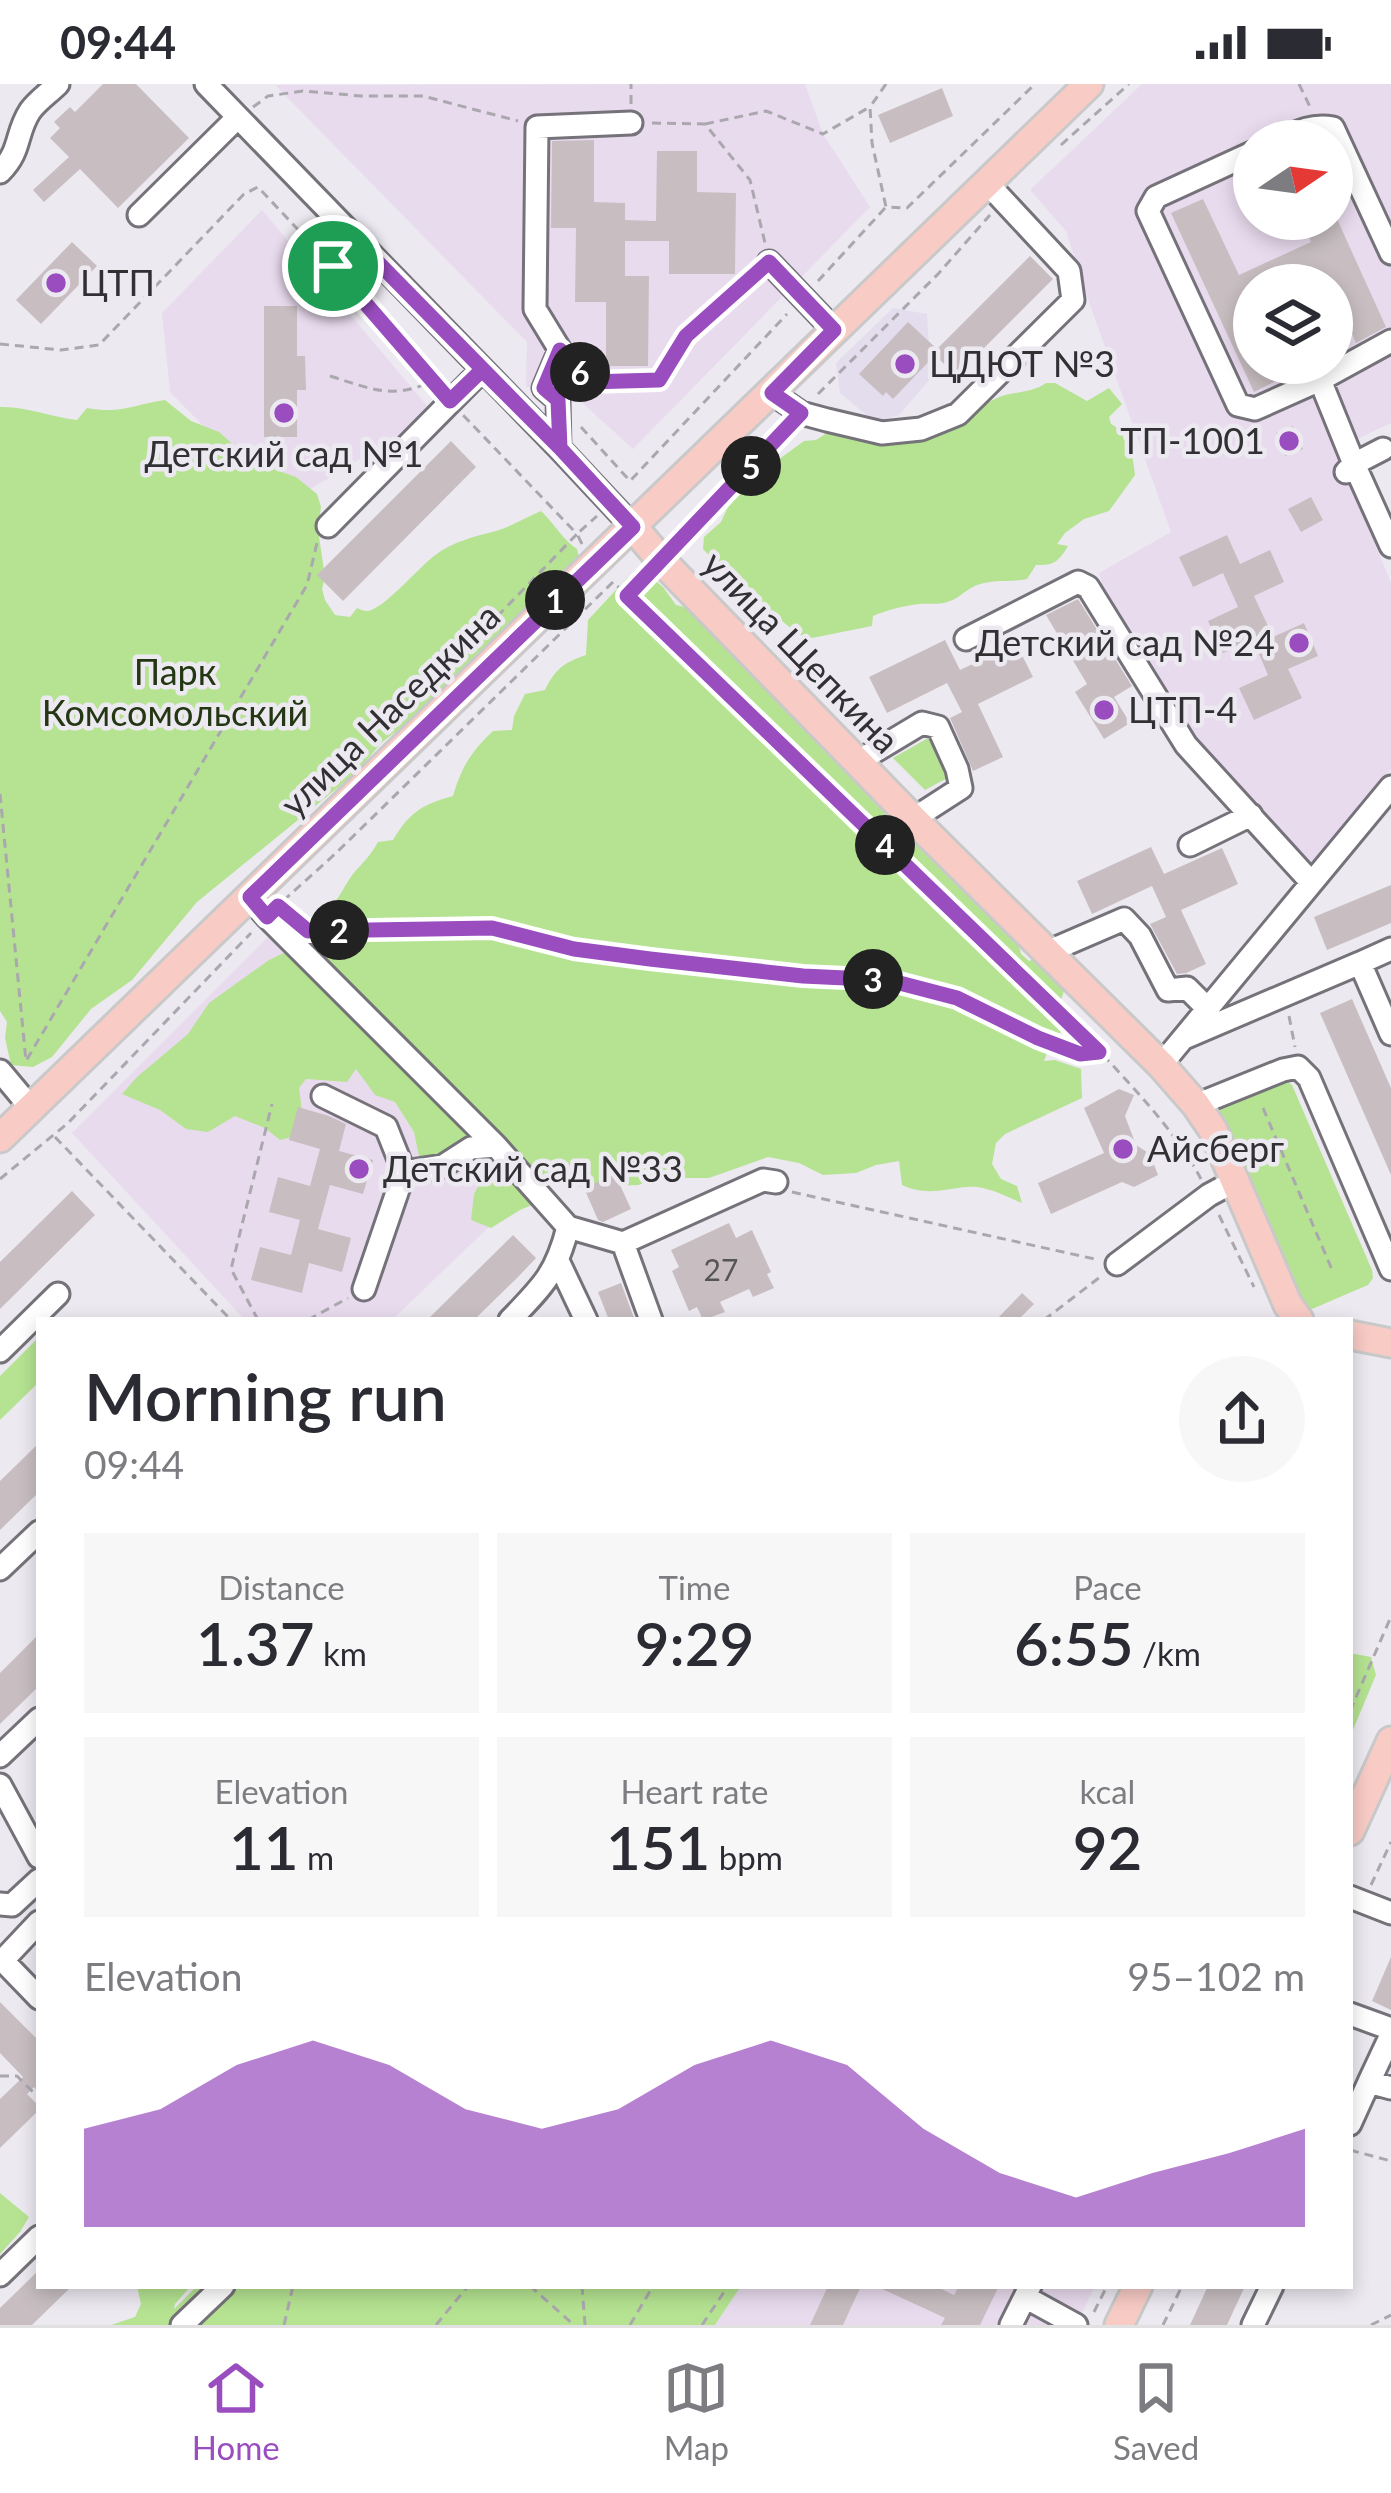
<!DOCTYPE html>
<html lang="en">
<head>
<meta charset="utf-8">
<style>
  body { margin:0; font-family:Lato,sans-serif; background:#f7f7f7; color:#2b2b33; height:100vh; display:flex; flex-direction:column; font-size:45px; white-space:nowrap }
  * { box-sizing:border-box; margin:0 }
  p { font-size:39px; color:#7c7c81 }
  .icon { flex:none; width:66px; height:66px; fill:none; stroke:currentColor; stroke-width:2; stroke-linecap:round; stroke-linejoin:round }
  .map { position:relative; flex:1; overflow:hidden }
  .sheet { position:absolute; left:36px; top:1233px; width:1317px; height:972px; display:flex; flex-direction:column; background:#fff; border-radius:0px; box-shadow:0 6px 18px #0003 }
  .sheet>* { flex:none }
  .needle { width:78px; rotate:77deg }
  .controls { position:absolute; left:1233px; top:36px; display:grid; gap:24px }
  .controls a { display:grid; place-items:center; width:120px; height:120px; border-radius:50%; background:#fff; box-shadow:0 6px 18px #0003; font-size:60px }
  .pin { position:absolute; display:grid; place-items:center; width:102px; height:102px; color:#fff; margin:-51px; border:6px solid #fff; border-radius:50%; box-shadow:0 3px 12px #0007 }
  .km { position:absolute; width:60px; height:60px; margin:-30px; border-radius:50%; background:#222; color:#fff; font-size:33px; line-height:60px; text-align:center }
  .round { display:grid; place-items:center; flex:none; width:126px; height:126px; border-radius:63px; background:#f7f7f7 }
  .head { display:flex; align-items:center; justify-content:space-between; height:204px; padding:0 48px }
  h1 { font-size:66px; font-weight:600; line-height:90px }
  .stats { display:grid; grid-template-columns:repeat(3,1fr); gap:18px; height:204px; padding:12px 48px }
  .stats div { display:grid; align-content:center; border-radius:0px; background:#f7f7f7; text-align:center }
  .stats b { font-size:60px; font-weight:600 }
  .stats small { font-size:33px; font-weight:400 }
  .stats p { font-size:33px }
  .chart { height:336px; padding:24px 48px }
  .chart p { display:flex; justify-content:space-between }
  .chart svg { width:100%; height:216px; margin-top:12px; fill:#994dbf; opacity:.7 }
  .status { display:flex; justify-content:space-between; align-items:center; height:84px; padding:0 60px; background:#fff; direction:ltr }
  .status svg { height:33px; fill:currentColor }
  .menu { display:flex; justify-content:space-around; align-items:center; height:168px; border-top:3px solid #e1e1e2; background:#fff; font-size:33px; color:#7c7c81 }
  .menu a { display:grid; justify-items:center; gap:6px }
  .menu .current { color:#994dbf }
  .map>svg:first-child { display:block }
  .built { fill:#e3dded }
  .education { fill:#e9dbee; fill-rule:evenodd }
  .green { fill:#b5e391 }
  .building { fill:#c8bec1 }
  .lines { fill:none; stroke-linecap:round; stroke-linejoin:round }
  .minor-casing { stroke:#75727a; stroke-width:27 }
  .major-casing { stroke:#c9c9ca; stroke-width:33 }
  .path { stroke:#aaa8ae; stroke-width:3; stroke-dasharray:9 6; stroke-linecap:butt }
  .minor { stroke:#fff; stroke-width:21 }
  .major { stroke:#f8cbc5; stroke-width:27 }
  .route-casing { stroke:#fff; stroke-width:24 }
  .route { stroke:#994dbf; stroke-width:15 }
  .poi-dot { fill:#994dbf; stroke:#ece9f1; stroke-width:4.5 }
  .labels { text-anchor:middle; stroke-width:9; stroke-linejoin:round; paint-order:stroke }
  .number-label { font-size:30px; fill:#575456 }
  .poi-label { font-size:36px; fill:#313033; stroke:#ece9f1; text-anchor:start }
  .street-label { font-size:36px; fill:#313033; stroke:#ece9f1 }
  .park-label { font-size:36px; fill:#243713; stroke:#ece9f1 }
</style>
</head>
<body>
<div class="status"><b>09:44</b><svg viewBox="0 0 49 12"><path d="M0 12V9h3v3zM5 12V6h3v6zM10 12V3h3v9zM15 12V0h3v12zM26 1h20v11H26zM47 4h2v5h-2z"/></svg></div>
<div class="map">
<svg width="1391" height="2241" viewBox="0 0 1391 2241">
  <rect width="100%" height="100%" fill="#ece9f1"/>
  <path class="built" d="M893,224L927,230L931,294L899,331L875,338L840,309L836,279Z"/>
  <path class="education" d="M805,0L823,50L870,123L633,365L567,305L526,303L527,258L275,1Z
    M1142,0H1391V339L1336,365L1391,499V685L1310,787L1190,651L1111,529L1099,489L1171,448L1089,218L1066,147L1030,106ZM1254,57H1332V135H1254ZM1254,201H1332V279H1254Z
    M262,126L428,323L427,335L282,422L170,308L162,229Z
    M274,847L518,1115L392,1236H245L72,1049Z
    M741,2202H1095L1076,2241H715Z"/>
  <path class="green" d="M1046,299H1055L1087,317L1109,304L1122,320L1109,333L1111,340L1121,346L1124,356L1131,361L1135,391L1109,427L1084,435L1065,449L1057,460L1068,462C1059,477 1054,482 1036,481L1027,495C1008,499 988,494 971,504C962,509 958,515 947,518C938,521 928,519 919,520C903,522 887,526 873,532L872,542L807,555C781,539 764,522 745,498L726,497L724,487L703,465L704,453L721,438L734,410L755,384L766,377L778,376L804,357L816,356L838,342L883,351L977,321C997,319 979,322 997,314C1012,307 1031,310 1046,299Z
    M165,316L191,337L219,348L253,378L296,393L317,410L321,423L318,446L325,493L322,505L325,516L335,531L350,533L357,524C360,525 363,527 367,527C382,527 419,483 434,472C454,457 473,453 496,447C511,443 526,433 541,427C554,439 563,456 577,465L582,485L566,497L556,495L548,512L529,524L498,551L445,610L381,659L357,688L197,818L132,896L91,925L52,973L33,983L11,981L5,954L7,938L0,927V323C26,322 51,333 77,336L87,324C121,330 132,321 165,316Z
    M641,485L663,503L676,521L689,524L1007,836L1004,849L1017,853L1021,870L1029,877L1040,873L1069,890L1060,920L1068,940L1051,959L1044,977L1055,976L1081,985L1082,1014L1005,1050L996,1059L992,1080L1001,1095L1017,1102L1022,1119C1010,1114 996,1107 983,1104C957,1098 934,1116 902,1101L899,1077L876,1081L856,1089L823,1091L799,1079L768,1073L709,1094H661L638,1101L580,1103L546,1089L538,1093L539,1105L311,864L321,846L320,828C339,820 341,806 353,790C363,778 369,774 378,758L393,756C410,728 421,721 453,712C462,682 471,668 493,647L512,646L514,632L525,610L545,606C555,585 565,578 586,571L588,536L627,494Z
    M928,654L951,692L925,706L893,674Z
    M286,868L306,877L539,1118L520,1126L491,1144L471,1136L474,1110L489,1083L472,1062L447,1074L419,1072L414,1048L395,1018L375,1011L356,985L347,998L306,995L299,1004L303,1034L301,1051L280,1056L265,1044L235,1032L208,1048L186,1045L160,1026L122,1010L137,993L188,950L209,919L269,876Z
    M1278,993L1292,1001L1372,1186L1373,1194L1368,1201L1312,1225L1303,1222L1215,1027L1216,1020Z
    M39,1253V1298L0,1336V1292Z
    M1350,1569L1371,1573L1376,1591L1350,1653Z
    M0,2109L29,2133L20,2148L0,2170Z
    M137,2202H191L175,2220L174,2225L197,2202H741L715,2241H111L135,2233L141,2220Z"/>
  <path class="building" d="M103,0H136L189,54L118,124L80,85L44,118L33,106L69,73L50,54L60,44L54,38L70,23L75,28Z
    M942,4L953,32L890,59L878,31Z
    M594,56V118L625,119V136L656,137L657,67H697V108L736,109L735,190H669V157H625V192H649L648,282H606V218H575L576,144H551L552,57Z
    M1203,115L1239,191L1311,158L1301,135H1337L1386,243L1356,259L1332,201L1324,190L1299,201H1254V279H1280L1286,292L1254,308L1171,129Z
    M72,158L97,182L41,240L16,216Z
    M1030,172L1053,195L956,292L935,271L893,315L886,308L883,312L859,290L908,238L937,265Z
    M264,222H297V272H305L306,306H297V353H264Z
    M1293,342L1303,365L1285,372L1276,349Z
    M451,357L476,383L343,517L317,491Z
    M1311,413L1323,436L1301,448L1288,425Z
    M1227,451L1240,480L1270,466L1284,498L1254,512L1273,553L1304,539L1318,572L1288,585L1302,614L1254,636L1239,604L1268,591L1253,556L1223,569L1208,537L1238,523L1223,489L1193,503L1179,473Z
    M1078,515L1132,602L1114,613L1130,639L1104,655L1075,608L1087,600L1046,531Z
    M945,556L960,586L1016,559L1033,593L978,620L1003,673L973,687L950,634L962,628L947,599L887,629L869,593Z
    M1151,763L1164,790L1222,764L1238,800L1181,826L1206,880L1186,889L1177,890L1150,840L1166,833L1152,802L1092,830L1077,797Z
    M1391,801V839L1327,866L1314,833Z
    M1352,915L1391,1004V1091L1320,929Z
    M1119,1005L1134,1011L1125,1032L1136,1061L1150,1070L1158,1091L1134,1103L1122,1098L1051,1130L1038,1099L1104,1069L1084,1024Z
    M298,1023L329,1032L346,1040L339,1067L373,1076L363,1110L330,1101L318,1145L351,1154L342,1188L309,1179L302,1209L251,1196L260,1163L291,1171L300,1136L269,1128L278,1093L310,1102L320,1065L289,1056Z
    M615,1090L631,1125L603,1138L598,1136L584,1104Z
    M72,1107L95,1131L0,1225V1178Z
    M729,1139L736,1154L752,1146L771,1188L767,1190L774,1204L753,1213L749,1205L720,1218L725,1228L703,1236L697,1223L689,1227L672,1187L679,1183L671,1166Z
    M513,1151L536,1174L518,1193L474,1236H427Z
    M621,1199L634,1234L609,1236L598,1208Z
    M1022,1209L1034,1220L1018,1236H996Z
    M39,1359V1408L0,1446V1397Z
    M39,1550V1602L0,1640V1589Z
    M1391,1873V1926L1372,1917Z
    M0,1918L39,1957V2009L34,2003L27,2010L39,2022V2026L0,2064V2015L23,1993L0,1969Z
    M39,2186V2202H72L32,2241H0V2224Z
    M828,2202H861L843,2241H810Z
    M876,2202H935L954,2211L959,2202H999L980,2241H941L945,2234Z
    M1208,2202H1245L1227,2241H1190Z"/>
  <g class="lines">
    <g class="minor-casing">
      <path id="minor" d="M206,0L559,364L633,443
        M1278,57C1297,48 1312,40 1333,44L1391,169
        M1254,68L1156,113L1148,127L1238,321L1255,325L1320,296
        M0,88C22,66 15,50 30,27C37,17 49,9 58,0
        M139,131L238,33
        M769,178L834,246
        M320,193L358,158
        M772,309L801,329L827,336L882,349L921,345L958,330L1073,216L1069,187L987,99
        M559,364L558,316L544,304L560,266L535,225L537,43L631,39
        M1383,365L1354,380L1391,462
        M1346,388L1354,380L1320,296L1391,257
        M328,442L482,286
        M966,555L1078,498L1088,503L1186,661L1311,798
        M857,678L922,639L938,643L957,685L961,704L913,735
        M1190,761L1251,731
        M250,813L267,833L496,1062L568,1143
        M1391,865L1360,879L1391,950
        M1045,869L1124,835L1140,852L1168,906L1187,904L1207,924
        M1184,954L1360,879
        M1161,981L1391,703
        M0,987L31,1024
        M323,1012L386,1043L404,1088L443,1082L471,1064L496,1062
        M1196,1021L1283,986L1298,983L1309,994L1391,1185
        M623,1159L763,1096L776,1098
        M559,1179L586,1236
        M1117,1180L1209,1111L1237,1096
        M364,1205L404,1088
        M510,1236C543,1202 556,1190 568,1143L623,1159L651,1236
        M0,1267L58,1210
        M0,1485L39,1448
        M0,1672L39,1635
        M0,1701L39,1773
        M1350,1813L1391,1829
        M0,1820L12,1821L39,1796
        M39,1838L5,1874L9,1883L39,1914
        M1350,1930L1391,1945
        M1391,1951L1369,1998L1391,2004
        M1350,2040L1369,1998
        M0,2191L39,2153
        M1030,2202L1025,2213L1076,2241
        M182,2241L223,2202
        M1011,2241L1025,2213
        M1253,2241L1272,2202"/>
    </g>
    <g class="major-casing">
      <path id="major" d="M633,443L661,476L913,735L1161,981L1196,1021L1213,1046L1288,1221L1299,1236
        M0,1054L1089,0
        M1350,1251L1391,1259
        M1350,1747L1391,1657
        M1119,2241L1138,2202"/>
    </g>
    <path class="path" d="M886,0L870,23L872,59L886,123L907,124L1035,0
      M1299,0L1311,25
      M631,20V0
      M253,23L268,12L303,7L361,12H423L518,37
      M652,39L705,40L750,96L765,159
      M705,40L766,27L823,50L868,24
      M1061,61L1129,0
      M345,196L437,302
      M818,197L886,123
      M0,260L61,266L99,261L244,110L258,103L318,167
      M573,281L588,298L659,295L686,252L755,191
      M330,292C369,304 391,316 431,298
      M818,310L939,189L990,131
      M581,343L630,397L787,230
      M678,459L787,344
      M582,460L577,450L597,432
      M628,510L646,491
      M393,640L577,450L463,331
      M0,710L26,977L307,501L317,459
      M283,817L335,770L613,498L1105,973C1140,1011 1177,1050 1201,1095
      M310,847L492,844L574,865L650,875L803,892L888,896L957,914L1038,954L1080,970L1097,968
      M1289,932L1295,963
      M1263,1024L1333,1188
      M55,1053L231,1236
      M0,1095L68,1039L251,849
      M792,1108L1099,1176
      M1219,1131L1254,1203
      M258,1236L231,1185L272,1020
      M308,1236L348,1214
      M1044,1236L1100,1193
      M1350,1627L1390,1535
      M1371,1801L1391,1758
      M0,1992H17L39,2014
      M1350,2066L1391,2077
      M530,2202L574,2241
      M582,2202L585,2241
      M1094,2228L1107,2202
      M284,2241L293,2202
      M436,2241L468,2202
      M630,2241L653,2202
      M702,2241L728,2202
      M1163,2241L1182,2202
      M1371,2241L1391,2231"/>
    <use href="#minor" class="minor"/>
    <use href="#major" class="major"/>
  </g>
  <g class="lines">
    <g class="route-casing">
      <path id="route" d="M333,182L358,158L560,364L633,443L250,813L267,833L278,822L308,847L492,844L574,865L650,875L803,892L888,896L957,914L1038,954L1080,970L1099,968L627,512L801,329L772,309L834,246L769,178L686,252L659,296L588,298L560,266L544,304L558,316L560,364L482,286L450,317L333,182"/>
    </g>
    <use href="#route" class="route"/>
  </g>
  <g class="poi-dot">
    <circle cx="56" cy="199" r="12"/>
    <circle cx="905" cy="280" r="12"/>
    <circle cx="284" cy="329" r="12"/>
    <circle cx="1289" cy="357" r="12"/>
    <circle cx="1299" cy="559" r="12"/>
    <circle cx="1104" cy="626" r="12"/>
    <circle cx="1123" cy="1065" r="12"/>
    <circle cx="359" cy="1085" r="12"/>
  </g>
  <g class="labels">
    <g class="number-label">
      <text x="721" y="1197">27</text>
    </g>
    <g class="poi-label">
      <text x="80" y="212">ЦТП</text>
      <text x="929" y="293">ЦДЮТ №3</text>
      <text x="1265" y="370" text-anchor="end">ТП-1001</text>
      <text x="284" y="383" text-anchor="middle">Детский сад №1</text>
      <text x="1275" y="572" text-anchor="end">Детский сад №24</text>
      <text x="1128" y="639">ЦТП-4</text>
      <text x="1147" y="1078">Айсберг</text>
      <text x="383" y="1098">Детский сад №33</text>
    </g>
    <g class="street-label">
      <text transform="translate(801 568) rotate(46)" y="13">улица Щепкина</text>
      <text transform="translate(390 626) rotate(-44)" y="13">улица Наседкина</text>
    </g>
    <g class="park-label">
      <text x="175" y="601">Парк<tspan x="175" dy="41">Комсомольский</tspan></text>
    </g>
  </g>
</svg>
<div class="controls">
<a><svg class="needle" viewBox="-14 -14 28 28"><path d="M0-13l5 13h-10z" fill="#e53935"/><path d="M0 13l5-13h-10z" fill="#7c7c81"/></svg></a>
<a><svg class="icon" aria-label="layers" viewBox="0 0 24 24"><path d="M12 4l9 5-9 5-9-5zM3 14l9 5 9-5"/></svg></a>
</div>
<div class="pin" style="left:333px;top:182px;background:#1e9e55"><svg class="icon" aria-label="arrive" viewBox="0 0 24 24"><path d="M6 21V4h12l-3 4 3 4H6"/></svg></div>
<b class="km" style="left:555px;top:516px">1</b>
<b class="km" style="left:339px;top:846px">2</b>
<b class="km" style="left:873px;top:895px">3</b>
<b class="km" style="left:885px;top:761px">4</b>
<b class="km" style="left:751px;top:382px">5</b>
<b class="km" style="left:580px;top:288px">6</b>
<section class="sheet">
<div class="head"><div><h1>Morning run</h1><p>09:44</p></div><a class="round"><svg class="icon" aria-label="share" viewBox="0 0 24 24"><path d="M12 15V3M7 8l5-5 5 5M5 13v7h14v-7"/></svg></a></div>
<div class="stats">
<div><p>Distance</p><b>1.37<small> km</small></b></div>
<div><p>Time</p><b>9:29</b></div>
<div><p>Pace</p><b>6:55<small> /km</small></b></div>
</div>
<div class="stats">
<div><p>Elevation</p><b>11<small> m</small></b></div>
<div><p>Heart rate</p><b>151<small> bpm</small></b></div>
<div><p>kcal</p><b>92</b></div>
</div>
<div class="chart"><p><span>Elevation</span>95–102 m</p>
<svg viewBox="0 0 160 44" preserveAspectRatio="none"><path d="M0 44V24L10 20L20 11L30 6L40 11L50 20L60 24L70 20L80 11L90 6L100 11L110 24L120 33L130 38L140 33L150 29L160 24V44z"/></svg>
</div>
</section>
</div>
<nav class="menu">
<a class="current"><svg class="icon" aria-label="home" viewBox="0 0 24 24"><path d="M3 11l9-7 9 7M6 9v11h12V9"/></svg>Home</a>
<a><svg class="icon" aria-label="map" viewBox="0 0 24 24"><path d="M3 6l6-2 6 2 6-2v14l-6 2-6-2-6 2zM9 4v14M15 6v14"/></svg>Map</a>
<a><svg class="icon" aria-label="saved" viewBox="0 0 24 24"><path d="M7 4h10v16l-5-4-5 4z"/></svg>Saved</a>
</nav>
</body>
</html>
